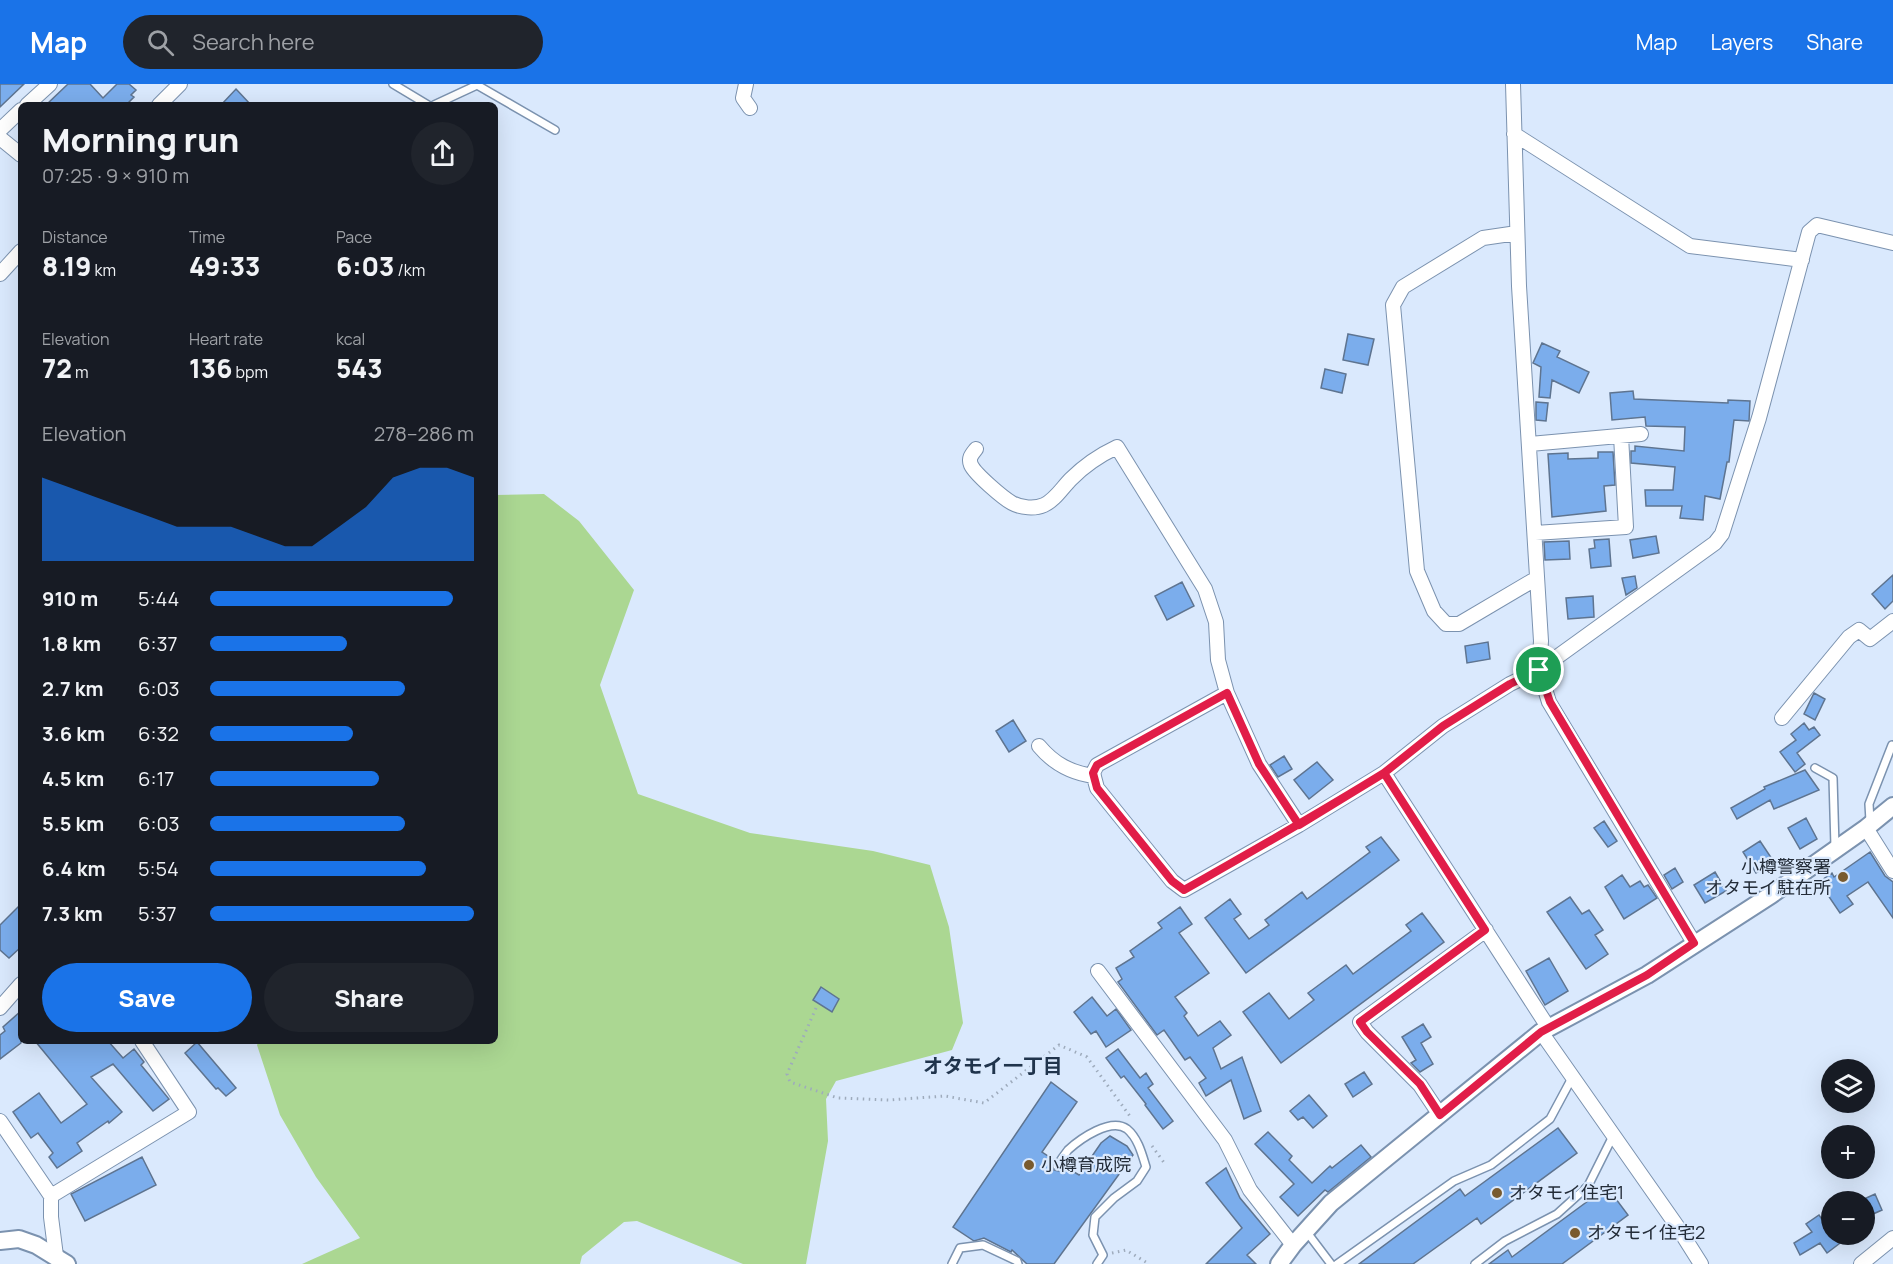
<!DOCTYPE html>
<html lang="en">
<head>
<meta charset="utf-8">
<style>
  body { margin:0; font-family:Manrope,"Noto Sans JP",sans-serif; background:#20242c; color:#f1f3f6; height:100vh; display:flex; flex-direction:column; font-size:22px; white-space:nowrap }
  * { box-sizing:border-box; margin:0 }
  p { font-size:20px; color:#9ea1a6 }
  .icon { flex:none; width:33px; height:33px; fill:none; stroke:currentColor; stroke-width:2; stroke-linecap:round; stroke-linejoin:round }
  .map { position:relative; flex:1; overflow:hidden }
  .side { position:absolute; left:18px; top:18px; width:480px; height:942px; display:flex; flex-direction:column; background:#171b24; border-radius:9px; box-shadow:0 6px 24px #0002 }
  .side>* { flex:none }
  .buttons { position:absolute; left:1821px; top:975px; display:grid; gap:12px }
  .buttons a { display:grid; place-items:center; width:54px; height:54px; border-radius:50%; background:#171b24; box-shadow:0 6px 24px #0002; font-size:30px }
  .pin { position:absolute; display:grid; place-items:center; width:51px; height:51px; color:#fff; margin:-26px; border:3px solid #fff; border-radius:50%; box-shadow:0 2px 6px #0007 }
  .round { display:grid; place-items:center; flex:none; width:63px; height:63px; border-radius:32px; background:#20242c }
  .summary { display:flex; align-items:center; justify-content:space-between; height:102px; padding:0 24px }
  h1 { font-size:33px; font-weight:800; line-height:45px }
  .figures { display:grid; grid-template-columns:repeat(3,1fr); gap:9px; height:102px; padding:6px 24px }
  .figures div { display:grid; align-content:center }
  .figures b { font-size:26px; font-weight:800 }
  .figures small { font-size:16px; font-weight:400 }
  .figures p { font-size:16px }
  .chart { height:168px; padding:12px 24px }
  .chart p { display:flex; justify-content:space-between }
  .chart svg { width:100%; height:108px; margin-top:6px; fill:#1a73e8; opacity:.7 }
  .primary-button { display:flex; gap:12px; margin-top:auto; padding:12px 24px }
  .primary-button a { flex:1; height:69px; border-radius:36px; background:#1a73e8; color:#fff; font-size:24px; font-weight:800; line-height:69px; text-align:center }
  .primary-button a+a { background:#20242c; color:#f1f3f6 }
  ul { padding:0 24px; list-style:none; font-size:20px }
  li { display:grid; grid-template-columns:96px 72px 1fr; align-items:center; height:45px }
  li i { height:15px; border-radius:8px; background:#1a73e8 }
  header { display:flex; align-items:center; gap:36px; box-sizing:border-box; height:84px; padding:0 30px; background:#1a73e8; color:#fff }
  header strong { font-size:28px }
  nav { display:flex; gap:33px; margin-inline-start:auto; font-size:21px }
  .search { width:420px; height:54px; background:#20242c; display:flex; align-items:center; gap:15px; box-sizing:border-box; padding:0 21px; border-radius:33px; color:#9ea1a6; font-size:22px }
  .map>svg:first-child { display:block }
  .green { fill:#abd792 }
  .building { fill:#7badec; stroke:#5e7490; stroke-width:1.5 }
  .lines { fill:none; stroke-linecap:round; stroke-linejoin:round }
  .service-casing { stroke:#7b92af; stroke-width:10 }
  .minor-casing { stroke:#7b92af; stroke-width:16 }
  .tertiary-casing { stroke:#7b92af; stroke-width:20 }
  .path { stroke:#9eabbc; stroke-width:3; stroke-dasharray:1.5 4.5; stroke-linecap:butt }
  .service { stroke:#fff; stroke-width:7 }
  .minor { stroke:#fff; stroke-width:14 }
  .tertiary { stroke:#fff; stroke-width:16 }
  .route-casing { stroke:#fff; stroke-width:12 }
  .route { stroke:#e11d48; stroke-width:8 }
  .poi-dot { fill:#795b2f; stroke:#dae9fd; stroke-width:2 }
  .labels { text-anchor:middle; stroke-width:4.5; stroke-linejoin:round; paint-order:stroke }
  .poi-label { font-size:18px; fill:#232c38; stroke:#dae9fd; text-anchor:start }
  .neighbourhood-label { font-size:20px; font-weight:bold; fill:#20344c; stroke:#dae9fd }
</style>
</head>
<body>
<header>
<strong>Map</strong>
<div class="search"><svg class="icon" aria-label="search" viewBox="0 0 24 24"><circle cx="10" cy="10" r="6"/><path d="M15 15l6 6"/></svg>Search here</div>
<nav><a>Map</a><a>Layers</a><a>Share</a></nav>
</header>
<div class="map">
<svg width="1893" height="1180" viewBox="0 0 1893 1180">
  <rect width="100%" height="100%" fill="#dae9fd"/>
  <path class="green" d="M544,410L579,437L634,506L600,601L638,710L750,749L873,767L930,781L949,843L963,939L952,966L836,997L826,1015L828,1057L806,1180H743L637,1137L624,1138L582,1172L580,1180H302L360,1154L316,1093L280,1031L257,961L259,957H495V411Z"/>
  <path class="building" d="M0,0H24L0,23Z
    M68,0H90L103,14L117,0H129L136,6L131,11L134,13L126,21H46Z
    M236,5L251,21H221Z
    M1348,250L1374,255L1368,281L1343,276Z
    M1542,259L1560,267L1557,273L1589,288L1579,309L1552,296L1550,314L1539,313L1541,283L1533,279Z
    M1325,285L1346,290L1342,309L1321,304Z
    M1633,307L1634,315L1728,319V316L1750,317L1749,337L1734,336L1729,378H1727L1720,415L1705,412L1703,436L1680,434L1682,422H1646L1645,406H1673L1675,383L1631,379V367H1635V362L1684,367L1685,343L1646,342L1645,333L1612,336L1610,309Z
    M1536,318L1548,319L1546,337L1536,336Z
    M1598,368H1613L1615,401L1604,402L1606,427L1552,433L1548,370L1568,369V375L1598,374Z
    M1656,452L1659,469L1633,474L1630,456Z
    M1609,455L1611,482L1591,484L1589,465L1595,464L1594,456Z
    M1569,457L1570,475L1545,476L1544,458Z
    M1893,491V517L1885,525L1872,510Z
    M1635,492L1637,504L1626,511L1622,494Z
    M1182,498L1194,522L1167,536L1155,512Z
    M1593,512L1594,533L1568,535L1566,514Z
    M1488,558L1490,575L1467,579L1465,562Z
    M1814,609L1825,615L1815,636L1804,630Z
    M1013,636L1026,657L1009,668L996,647Z
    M1804,639L1809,646L1814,643L1820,651L1797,669L1805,680L1795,688L1780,668L1796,656L1791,650Z
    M1284,672L1292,685L1278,693L1270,681Z
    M1317,678L1333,696L1309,715L1294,696Z
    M1805,686L1819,706L1774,725L1770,716L1737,735L1731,724L1765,705L1764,703Z
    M1806,734L1817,755L1800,765L1788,744Z
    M1604,737L1617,757L1608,763L1594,744Z
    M1381,753L1399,776L1246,889L1205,834L1230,815L1241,830L1234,835L1249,855L1269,841L1265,836L1302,808L1307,815L1370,768L1366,763Z
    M1760,757L1774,778L1756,789L1743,768Z
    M1870,768L1885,792L1893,798V834L1868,798L1847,812L1853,820L1840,829L1819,798L1832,789L1834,793Z
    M1675,784L1683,798L1672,805L1664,791Z
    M1715,788L1726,807L1705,819L1694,801Z
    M1622,791L1630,803L1640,797L1644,803L1648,801L1657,814L1624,835L1605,803Z
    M1570,813L1582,830L1589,826L1603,846L1595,851L1608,870L1586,885L1547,828Z
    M21,820V863L9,874L0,866V841Z
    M1180,823L1192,840L1179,849L1209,889L1175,913L1187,929L1184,932L1198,952L1220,937L1231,951L1213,964L1221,985L1242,973L1261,1027L1244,1035L1231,996L1206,1012L1199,999L1206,994L1190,973L1185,976L1164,946L1157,951L1118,898L1122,895L1116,884L1134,873L1130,867L1162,844L1158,839Z
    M1422,829L1444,858L1281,979L1243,928L1269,909L1289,935L1314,916L1308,909L1346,881L1353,890L1411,847L1406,841Z
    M1549,874L1568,907L1545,921L1526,887Z
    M821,903L839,915L832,928L813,916Z
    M1092,913L1107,932L1116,925L1131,946L1106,963L1096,947L1091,950L1074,928Z
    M21,927V959L0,975V951L5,947L3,943Z
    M1423,940L1431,953L1421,959L1433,980L1420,988L1411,979L1416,976L1402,953Z
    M35,957H108L123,974L134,965L144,978L141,981L169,1015L153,1027L113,980L91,993L122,1028L109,1039L108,1037L77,1059L82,1067L57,1084L49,1073L53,1069L38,1049L31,1054L13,1028L39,1009L61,1039L87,1020Z
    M197,958L236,1004L226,1012L218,1004L216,1005L185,969Z
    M1118,965L1140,994L1146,989L1153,1000L1148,1004L1173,1037L1163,1045L1145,1021L1146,1020L1124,992L1121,994L1106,974Z
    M1364,988L1372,1000L1353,1013L1345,1000Z
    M1051,998L1077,1018L1042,1068L1054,1076L1051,1081L1054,1086L1059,1087L1064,1082L1079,1091L1101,1059L1110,1052L1127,1062L1133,1071L1054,1180H1027L1012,1166L1011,1168L984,1154L974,1157L953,1143Z
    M1309,1011L1327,1032L1313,1044L1303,1033L1298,1036L1290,1027Z
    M1558,1044L1577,1069L1481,1140L1477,1134L1413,1180H1359L1460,1105L1465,1112Z
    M1268,1048L1292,1072L1289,1076L1312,1099L1330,1082L1332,1084L1361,1061L1371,1073L1328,1108L1325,1106L1298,1132L1280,1113L1294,1100L1255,1060Z
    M142,1073L156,1101L85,1137L71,1110Z
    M1226,1084L1240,1114L1270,1150L1247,1171L1256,1180H1206L1242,1144L1206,1099Z
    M1607,1103L1628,1131L1562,1180H1489L1508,1166L1512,1173Z
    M1875,1110L1882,1126L1864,1134V1115Z
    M1819,1131L1832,1150H1852L1827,1169L1820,1159L1800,1171L1794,1159L1812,1148L1806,1140Z"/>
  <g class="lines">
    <g class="service-casing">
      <path id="service" d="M393,0L428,21
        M434,21L477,1L555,46
        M1815,684L1833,694L1835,763
        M1870,737L1869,720L1892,661
        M1057,1082C1060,1077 1064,1071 1068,1066C1080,1055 1111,1033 1127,1045C1138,1054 1142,1070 1146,1083L1137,1097L1114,1114L1095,1133L1093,1151L1103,1171L1097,1180
        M1306,1147L1331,1180
        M952,1180L960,1164L983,1161L1017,1177L1018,1180
        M1337,1180L1454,1097L1491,1081L1550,1035L1572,994
        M1475,1180L1505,1157L1557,1130L1588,1102L1613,1052"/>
    </g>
    <g class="minor-casing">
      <path id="minor" d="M746,0L743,14L750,24
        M1513,0L1519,202L1541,557L1539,586L1549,618L1694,859
        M27,21L50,0
        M159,21L180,0
        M0,46L21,26
        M1514,50L1690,162L1802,176
        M0,54L21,71
        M1517,149L1483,154L1403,203L1393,221L1417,487L1434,527L1446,540H1459L1537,494
        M0,190L21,167
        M1530,360L1641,350
        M976,365C972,370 968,374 971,381C975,390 1003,414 1012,419C1021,424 1035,425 1044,421C1055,416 1062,404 1071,395C1084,382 1100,371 1117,363L1205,505L1216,538L1218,576L1227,609L1259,680L1299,741
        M1535,449L1626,443L1621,352
        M1227,609L1097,681L1093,689L1097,704L1172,797L1184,806L1299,741L1384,689L1443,642L1510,600L1539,586L1715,459L1722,450L1759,334L1809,148L1817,141L1893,159
        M1782,634L1849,553L1859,546L1870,555L1893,537
        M1039,662C1054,680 1071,689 1094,692
        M1384,689L1548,943
        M1866,744L1893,787
        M1098,887L1225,1056L1250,1106L1293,1161
        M0,924L21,900
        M1541,948L1677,1142L1701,1180
        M1440,1031L1420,1001L1367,948L1360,938L1486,846
        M0,1037L51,1112V1133L56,1172
        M51,1112L189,1028L142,957
        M1861,1180L1893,1154"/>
    </g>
    <g class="tertiary-casing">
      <path id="tertiary" d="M0,1157L19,1155L36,1161L67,1180
        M1279,1180L1293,1161L1331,1119L1541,948L1647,891L1771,811L1866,744L1893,722"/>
    </g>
    <path class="path" d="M816,924L787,990L790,998L838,1014L889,1016L945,1012L984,1019L1059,961L1087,973L1132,1035
      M1152,1062L1165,1080
      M1112,1169L1126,1166L1149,1180"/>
    <use href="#service" class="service"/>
    <use href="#minor" class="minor"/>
    <use href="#tertiary" class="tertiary"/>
  </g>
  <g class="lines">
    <g class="route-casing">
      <path id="route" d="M1539,586L1510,600L1443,642L1384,689L1299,741L1259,680L1227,609L1097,681L1093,689L1097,704L1172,797L1184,806C1251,768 1318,730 1384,689L1485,846L1360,938L1367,948L1420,1000L1440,1031L1541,948L1647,891L1694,859L1550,618L1539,586"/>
    </g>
    <use href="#route" class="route"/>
  </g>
  <g class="poi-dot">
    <circle cx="1843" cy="793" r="6"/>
    <circle cx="1029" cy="1081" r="6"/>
    <circle cx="1497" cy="1109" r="6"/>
    <circle cx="1575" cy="1149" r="6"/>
  </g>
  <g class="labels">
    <g class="poi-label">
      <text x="1831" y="789" text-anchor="end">小樽警察署<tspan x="1831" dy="21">オタモイ駐在所</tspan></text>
      <text x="1041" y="1087">小樽育成院</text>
      <text x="1509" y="1115">オタモイ住宅1</text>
      <text x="1587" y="1155">オタモイ住宅2</text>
    </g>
    <g class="neighbourhood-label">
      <text x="993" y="989">オタモイ一丁目</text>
    </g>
  </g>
</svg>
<div class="buttons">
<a><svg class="icon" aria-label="layers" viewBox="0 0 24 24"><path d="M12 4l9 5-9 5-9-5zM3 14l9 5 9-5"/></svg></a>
<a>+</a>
<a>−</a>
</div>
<div class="pin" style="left:1539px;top:586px;background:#1e9e55"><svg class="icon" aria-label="arrive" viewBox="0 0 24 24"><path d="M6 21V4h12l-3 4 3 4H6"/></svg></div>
<section class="side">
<div class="summary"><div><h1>Morning run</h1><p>07:25 · 9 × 910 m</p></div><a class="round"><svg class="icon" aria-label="share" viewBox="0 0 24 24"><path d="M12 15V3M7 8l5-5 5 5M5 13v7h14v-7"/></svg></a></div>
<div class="figures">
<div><p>Distance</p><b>8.19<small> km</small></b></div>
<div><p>Time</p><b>49:33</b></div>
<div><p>Pace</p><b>6:03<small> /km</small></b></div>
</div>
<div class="figures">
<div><p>Elevation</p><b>72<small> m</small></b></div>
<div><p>Heart rate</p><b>136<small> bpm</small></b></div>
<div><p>kcal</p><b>543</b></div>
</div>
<div class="chart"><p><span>Elevation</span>278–286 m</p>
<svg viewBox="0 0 160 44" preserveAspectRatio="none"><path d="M0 44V10L10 14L20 18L30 22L40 26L50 30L60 30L70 30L80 34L90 38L100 38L110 30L120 22L130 10L140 6L150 6L160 10V44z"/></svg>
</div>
<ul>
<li><b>910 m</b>5:44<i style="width:92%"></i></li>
<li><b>1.8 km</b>6:37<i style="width:52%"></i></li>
<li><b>2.7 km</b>6:03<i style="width:74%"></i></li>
<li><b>3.6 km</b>6:32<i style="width:54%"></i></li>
<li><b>4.5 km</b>6:17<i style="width:64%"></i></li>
<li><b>5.5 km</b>6:03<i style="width:74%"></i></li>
<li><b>6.4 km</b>5:54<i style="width:82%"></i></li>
<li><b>7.3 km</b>5:37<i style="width:100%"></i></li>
</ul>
<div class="primary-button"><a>Save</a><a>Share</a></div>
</section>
</div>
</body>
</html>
